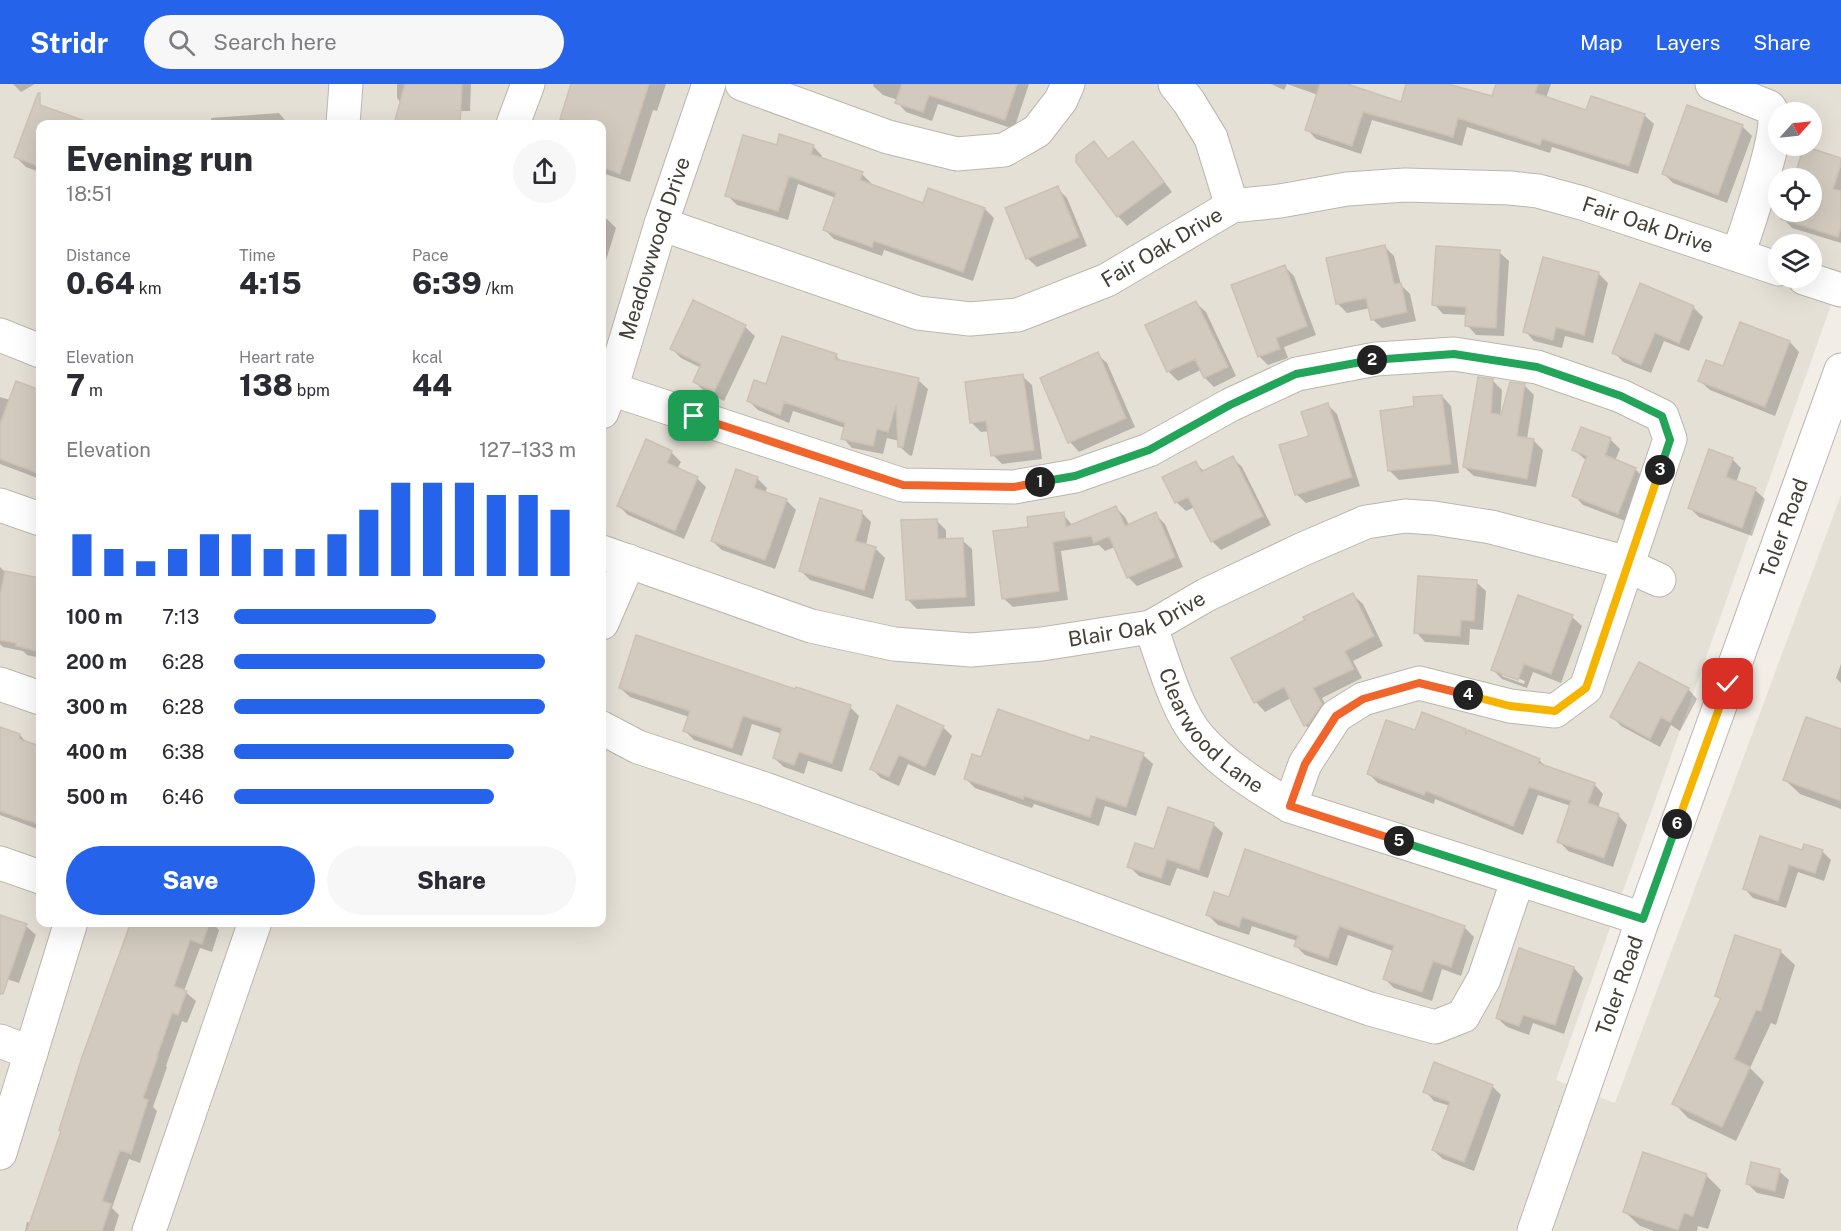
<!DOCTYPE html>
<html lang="en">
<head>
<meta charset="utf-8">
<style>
  body { margin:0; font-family:"Public Sans",sans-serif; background:#f7f7f7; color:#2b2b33; height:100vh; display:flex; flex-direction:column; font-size:22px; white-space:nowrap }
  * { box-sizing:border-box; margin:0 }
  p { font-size:20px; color:#7c7c81 }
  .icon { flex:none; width:33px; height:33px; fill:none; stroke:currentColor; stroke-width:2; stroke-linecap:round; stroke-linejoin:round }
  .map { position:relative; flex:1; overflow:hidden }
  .details { position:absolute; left:36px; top:36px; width:570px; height:807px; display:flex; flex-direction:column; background:#fff; border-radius:12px; box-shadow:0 6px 24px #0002 }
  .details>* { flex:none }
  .needle { width:39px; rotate:63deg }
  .fabs { position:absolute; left:1768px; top:18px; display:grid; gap:12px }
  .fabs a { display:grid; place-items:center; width:54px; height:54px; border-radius:50%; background:#fff; box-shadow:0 6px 24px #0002; font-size:30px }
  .pin { position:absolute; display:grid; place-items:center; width:51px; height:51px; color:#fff; margin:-26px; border-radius:12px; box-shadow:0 3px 9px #0006 }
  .km { position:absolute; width:30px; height:30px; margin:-15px; border-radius:50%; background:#222; color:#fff; font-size:16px; line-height:30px; text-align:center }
  .round { display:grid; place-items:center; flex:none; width:63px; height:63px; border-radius:32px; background:#f7f7f7 }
  .overview { display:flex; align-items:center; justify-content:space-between; height:102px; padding:0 30px }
  h1 { font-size:33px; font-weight:800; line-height:45px }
  .figures { display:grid; grid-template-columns:repeat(3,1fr); gap:9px; height:102px; padding:6px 30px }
  .figures div { display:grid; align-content:center }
  .figures b { font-size:30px; font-weight:800 }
  .figures small { font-size:16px; font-weight:400 }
  .figures p { font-size:16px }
  .chart { height:168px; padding:12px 30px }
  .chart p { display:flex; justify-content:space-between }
  .chart svg { width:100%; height:108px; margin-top:6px; stroke:#2563eb; stroke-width:6 }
  .primary-button { display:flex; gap:12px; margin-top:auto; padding:12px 30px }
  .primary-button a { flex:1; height:69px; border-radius:36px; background:#2563eb; color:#fff; font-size:24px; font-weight:800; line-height:69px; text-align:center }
  .primary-button a+a { background:#f7f7f7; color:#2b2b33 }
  ul { padding:0 30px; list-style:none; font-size:20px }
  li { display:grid; grid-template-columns:96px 72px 1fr; align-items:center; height:45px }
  li i { height:15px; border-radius:8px; background:#2563eb }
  header { display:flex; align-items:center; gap:36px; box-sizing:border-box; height:84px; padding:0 30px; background:#2563eb; color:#fff }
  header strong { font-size:28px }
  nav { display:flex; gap:33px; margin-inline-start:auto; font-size:21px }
  .search { width:420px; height:54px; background:#f7f7f7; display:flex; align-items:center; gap:15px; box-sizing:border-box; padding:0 21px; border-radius:33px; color:#7c7c81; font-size:22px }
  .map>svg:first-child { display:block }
  .residential { fill:#e5e0d6; fill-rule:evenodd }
  .shadow { fill:#0003; fill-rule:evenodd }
  .building { fill:#d2cabe; stroke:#ccc1b2; stroke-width:1.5 }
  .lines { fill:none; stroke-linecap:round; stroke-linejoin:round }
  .minor-casing { stroke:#bcb6ab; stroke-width:35 }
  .minor { stroke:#fff; stroke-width:33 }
  .split-1-casing { stroke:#fff; stroke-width:12 }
  .split-2-casing { stroke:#fff; stroke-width:12 }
  .split-3-casing { stroke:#fff; stroke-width:12 }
  .split-4-casing { stroke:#fff; stroke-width:12 }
  .split-5-casing { stroke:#fff; stroke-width:12 }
  .split-6-casing { stroke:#fff; stroke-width:12 }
  .split-7-casing { stroke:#fff; stroke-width:12 }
  .split-1 { stroke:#f0652b; stroke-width:8 }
  .split-2 { stroke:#22a559; stroke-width:8 }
  .split-3 { stroke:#22a559; stroke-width:8 }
  .split-4 { stroke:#f5b400; stroke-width:8 }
  .split-5 { stroke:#f0652b; stroke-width:8 }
  .split-6 { stroke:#22a559; stroke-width:8 }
  .split-7 { stroke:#f5b400; stroke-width:8 }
  .labels { text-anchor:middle; stroke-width:4.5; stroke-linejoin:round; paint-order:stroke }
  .street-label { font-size:21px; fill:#443f37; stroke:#fff }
</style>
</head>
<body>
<header>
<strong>Stridr</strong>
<div class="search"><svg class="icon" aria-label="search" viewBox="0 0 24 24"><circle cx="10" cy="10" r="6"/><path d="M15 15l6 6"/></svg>Search here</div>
<nav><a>Map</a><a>Layers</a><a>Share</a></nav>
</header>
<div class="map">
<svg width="1841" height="1147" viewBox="0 0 1841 1147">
  <rect width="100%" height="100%" fill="#f2eee7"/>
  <path class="residential" d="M0,0H1841V193L1556,996L1615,1019L1841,411V1147H0ZM1779,28H1812V62H1779ZM40,40H602V838H40ZM1779,94H1812V128H1779ZM1779,160H1812V194H1779Z"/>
  <path class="shadow" d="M13,0H35L21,8Z
    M397,0H471L470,27H459L456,40H396L401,19L397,14Z
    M578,0H666L657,27L653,26L630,98L602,89V40H567L562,35Z
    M874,0H1029L1014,45L938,20L932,37L906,28L897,18L898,16L883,11L873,2Z
    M1271,0H1351L1350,3L1402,20L1408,0H1451L1450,2L1493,14L1497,0H1551L1546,14L1587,28L1644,31L1654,40L1638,90L1552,63L1550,69L1467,43L1462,62L1372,36L1361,70L1316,55L1307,45L1318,11L1287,0L1284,6Z
    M35,21L89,40H40V88L26,83L16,73Z
    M1688,22L1743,43L1752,52L1727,119L1673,99L1664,90Z
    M279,29L288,40H211V34Z
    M1094,59L1109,76L1133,59L1142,68L1172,108L1127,142L1118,132Z
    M813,62L822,72L821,75L862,90L871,99L870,102L924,121L985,125L994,134L973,197L884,166L882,172L834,155L825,146L836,114L798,100L788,136L737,121L727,111L778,63Z
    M1805,64L1841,75V159L1792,144L1783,134L1785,128H1812V94H1795Z
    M1057,104L1067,114L1087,162L1037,183L1027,174Z
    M602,133L607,135L616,144L602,189Z
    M1384,162L1394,172L1401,201L1410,210L1416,237L1382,244L1372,235L1370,224L1347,229L1338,220Z
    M1499,168L1509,177L1504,252L1476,251L1467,241V231L1443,230L1434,220Z
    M1544,175L1599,190L1608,199L1593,259L1565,252L1562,264L1534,257L1525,247Z
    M1285,183L1294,192L1316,251L1284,263L1288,274L1268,281L1259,272Z
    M1196,219L1206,228L1236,292L1214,303L1205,294L1201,286L1178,297L1168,287Z
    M1693,223L1703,233L1689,267L1664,257L1651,289L1623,278L1614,268Z
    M745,243L755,252L724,317L704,307L695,298L701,284L681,274L672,265Z
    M1790,258L1799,268L1775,332L1710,306L1700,297L1724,284Z
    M1097,270L1107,279L1135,343L1079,368L1070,358L1041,294Z
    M836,272L842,278L918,296L928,305L912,372L909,371L899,362V357L887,354L883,370L852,364L843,354L845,344L793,327L789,339L758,326L749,317L767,302Z
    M1022,292L1032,301L1042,375L1002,380L993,371L989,347L981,348L972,339Z
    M1492,296L1502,306L1500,337L1525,302L1534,311L1527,355L1533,356L1543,366L1536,403L1474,392L1464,383Z
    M16,299L40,308V395L0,380V313L10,316Z
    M1442,312L1451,322L1459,389L1399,396L1389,386Z
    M1328,321L1337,330L1360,402L1306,419L1296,410L1311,353Z
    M1610,355L1620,365L1615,377L1635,385L1644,394L1628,438L1583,421L1574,411L1587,377L1574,366Z
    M671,368L681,378L677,385L697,394L706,403L684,455L628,431L619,422Z
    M1233,374L1242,383L1271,441L1221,466L1212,457L1195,423L1186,427L1176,418L1195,379L1205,388Z
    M1732,375L1741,384L1736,399L1755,406L1765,415L1752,452L1699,433L1690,424Z
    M757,394L767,404L765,409L786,416L796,426L775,485L722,466L712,457Z
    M1116,424L1125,433L1129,441L1155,430L1165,440L1183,483L1137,502L1128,493L1115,463L1105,467L1099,461L1061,467L1068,516L1013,523L1003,514L1030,444L1063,430L1073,442Z
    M861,428L871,438L866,461L875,464L885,474L873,515L810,496L801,487Z
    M936,436L946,446V456H962L972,465L975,522L917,525L907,515Z
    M0,483L6,489L40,496V574L27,571L23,567L3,563L0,560Z
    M1476,498L1486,507L1483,546L1470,545L1469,561L1425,558L1416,548Z
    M1353,511L1363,520L1383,562L1353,577L1362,594L1322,614L1330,631L1315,650L1305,641L1291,614L1265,628L1256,618L1233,575Z
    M1572,533L1582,542L1561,599L1533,588L1527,604L1502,595L1492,585ZM1502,588L1525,597L1524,600L1502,592Z
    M1841,580V599L1836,594Z
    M620,604L796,607L850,623L859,632L842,688L808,677L804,690L784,683L774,674L782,650L752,640L742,672L694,656L685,647L689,633L630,613Z
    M1688,605L1697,615L1680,647L1671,641L1660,663L1621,642L1612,632Z
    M943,643L952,652L935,692L908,680L899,702L881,694L871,684Z
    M0,644L20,651L28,660L40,664V746L0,731Z
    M1465,646L1468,649L1539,676L1547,684L1594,700L1603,710L1598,724L1618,731L1627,741L1613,783L1568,767L1559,757L1571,722L1538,711L1523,751L1435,715L1434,720L1378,699L1369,690L1416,648Z
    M1841,647V725L1800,710L1785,696Z
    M1090,659L1143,671L1153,680L1136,732L1105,722L1099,742L1034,720L1032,724L975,704L965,694L982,675Z
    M1213,740L1223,749L1208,794L1177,784L1170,802L1139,792L1129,782L1155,767Z
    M1822,767L1831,776L1824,797L1798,788L1786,824L1753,814L1745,805L1803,768Z
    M1229,815L1464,843L1474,853L1461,892L1442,885L1432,917L1394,904L1384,894L1393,867L1348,851L1337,882L1305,871L1296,862L1297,857L1252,842L1249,851L1218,841L1208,831Z
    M0,833L26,842L36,851L19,899L0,893Z
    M133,838H212L219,846L212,868L200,864L184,907L196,917L187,939L182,937L166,982L167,983L153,1023L157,1027L140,1079L129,1075L112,1124L119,1131L114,1147H25L27,1138L31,1139Z
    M1780,867L1795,881L1776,941L1771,939L1750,984L1764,998L1736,1057L1688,1034L1674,1019L1722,917L1717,912Z
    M1574,884L1583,894L1564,950L1533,939L1529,951L1507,943L1497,934Z
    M1492,1002L1501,1011L1474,1087L1443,1075L1433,1066L1450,1022L1434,1017L1425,1007Z
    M1779,1087L1789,1096L1784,1115L1757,1109L1747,1099Z
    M1706,1091L1721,1106L1708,1145L1698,1142L1697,1147H1654L1640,1142L1625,1128Z"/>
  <path class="building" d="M405,0H462L460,40H394Z
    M571,0H649L620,90L602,83V40H576L560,35Z
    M902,0H1017L1005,36L929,11L923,28L895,19Z
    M1320,0H1347L1401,18L1406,0H1448L1492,12L1496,0H1538L1535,9L1586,26L1591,12L1645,30L1629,82L1542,55L1540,61L1458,34L1453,53L1363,28L1352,62L1305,46Z
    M38,9H40V21L88,38V40H40V83L14,73Z
    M1687,21L1743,41L1718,111L1662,90Z
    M779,50L814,61L811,70L863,88L860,96L923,119L928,104L985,124L963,188L874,157L872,163L823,146L836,109L789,92L778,127L725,112L743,51L777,61Z
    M1094,57L1108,75L1133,57L1164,98L1117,133L1076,78V71Z
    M1804,62L1841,74V80L1833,105L1841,107V143L1838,153L1781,135L1783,128H1812V94H1794Z
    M1058,102L1079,153L1026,175L1005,124Z
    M1385,161L1394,200L1401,199L1407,228L1371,236L1366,214L1336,220L1326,174Z
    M1436,162L1500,166L1496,244L1465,242L1466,223L1432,221Z
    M1543,173L1599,188L1584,251L1556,243L1553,256L1523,248Z
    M1285,181L1307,242L1276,254L1280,265L1258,273L1231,201Z
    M1640,199L1694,222L1679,259L1655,249L1641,281L1612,269Z
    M693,216L746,241L714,308L693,298L701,280L670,265Z
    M1196,217L1228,283L1204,294L1195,275L1167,288L1145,241Z
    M1740,238L1790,257L1765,323L1698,297L1706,276L1723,282Z
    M782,252L837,270L835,275L919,294L903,363H898L896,321L888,348L877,345L873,362L841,355L845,339L784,318L780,331L747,317L754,296L766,300Z
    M1098,268L1126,334L1068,359L1040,294Z
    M1023,290L1034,366L991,372L986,337L970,339L965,298Z
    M1478,293L1493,295L1491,329L1501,331L1510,298L1525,300L1517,352L1534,355L1527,395L1463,383Z
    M16,297L40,306V390L0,375V340Z
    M1442,311L1451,380L1388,387L1380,327L1414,322L1413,313Z
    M1328,319L1352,393L1295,411L1279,361L1309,352L1301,328Z
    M1581,343L1611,354L1605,371L1636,384L1618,430L1572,412L1587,372L1572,366Z
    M646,355L672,367L667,379L698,393L675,447L617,422Z
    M1709,365L1733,374L1726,393L1756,404L1742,444L1688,424Z
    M1233,372L1263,432L1211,458L1188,413L1175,419L1162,393L1196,377L1201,388Z
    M736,385L758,393L754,404L787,415L765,476L711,457Z
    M820,414L862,427V435L855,457L876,463L864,506L799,487Z
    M1116,422L1125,442L1156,428L1175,473L1127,494L1109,452L1094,459L1091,452L1053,458L1059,507L1002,515L993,447L1028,443L1027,433L1064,428L1066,443Z
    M937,435L938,455L963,454L966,513L906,516L901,436Z
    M5,487L40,494V568L16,562V559L0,556V512Z
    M1418,492L1477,496L1474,537L1461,536L1460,552L1414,549Z
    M1353,509L1374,552L1345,567L1354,585L1313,604L1322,620L1309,639L1304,642L1284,603L1254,619L1231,574L1305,536L1303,533Z
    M1518,511L1573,531L1551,590L1524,580L1518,596L1491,586Z
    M636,551L795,605L796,603L851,621L832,679L799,668L794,681L773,674L782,644L743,632L732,664L683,647L690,627L619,604Z
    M1639,578L1689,604L1670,638L1661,633L1650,655L1610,633Z
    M897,621L944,642L925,683L899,671L889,693L870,685Z
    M998,625L1089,657L1091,652L1144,669L1126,723L1096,713L1090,733L1024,712L1023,715L964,695L972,670L981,673Z
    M1422,628L1466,645L1465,651L1468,646L1540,675L1538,679L1595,699L1588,719L1619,730L1604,774L1557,758L1571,717L1529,703L1513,742L1426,707L1424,711L1367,690L1386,636L1415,646Z
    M1806,633L1841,645V717L1783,696Z
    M0,643L20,650L19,655L40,662V741L0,727Z
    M1168,723L1214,739L1199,786L1167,775L1161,794L1127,783L1135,759L1154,765Z
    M1760,752L1802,766L1804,760L1823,766L1815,789L1789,781L1778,817L1743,805Z
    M1245,765L1465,842L1451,883L1433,877L1422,908L1383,895L1394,862L1339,842L1328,874L1294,862L1298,852L1242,833L1239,843L1206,831L1214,808L1229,813Z
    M0,831L27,840L3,910H0Z
    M131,838H210L202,860L190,856L174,902L187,907L178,931L172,929L157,972H158L143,1014L148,1016L131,1070L120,1066L102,1117L111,1120L102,1147H27L61,1047L59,1046L82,973Z
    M1735,851L1781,866L1761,927L1756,926L1734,975L1750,983L1722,1043L1672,1020L1721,914L1715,912Z
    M1519,864L1574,883L1555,941L1523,931L1519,942L1496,934Z
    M1434,978L1493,1001L1464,1078L1432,1066L1450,1018L1423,1008Z
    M1643,1068L1707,1090L1693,1132L1684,1129L1678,1146L1623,1128Z
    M1751,1078L1780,1085L1775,1107L1746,1100Z"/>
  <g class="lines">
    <g class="minor-casing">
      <g id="minor">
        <path d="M742,0L888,53L957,70L1004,66L1037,47L1061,16L1068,0"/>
        <path d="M1175,0L1189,18L1211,54L1232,122"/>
        <path d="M1712,0L1769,23C1771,26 1773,28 1774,31C1781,48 1745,149 1738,171"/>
        <path d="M343,40L346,0"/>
        <path d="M513,40L528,0"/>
        <path id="s1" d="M661,140L918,229L970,235L1018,231L1107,196L1232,122L1280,117L1347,105L1405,101L1510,104L1538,107L1582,119L1779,185"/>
        <path d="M1804,194L1841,206"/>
        <path d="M0,251L40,267"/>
        <path d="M611,305L903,401L1014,403L1075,392L1149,366L1230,321L1297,290L1376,275L1454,270L1537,283L1621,312L1662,332L1670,355L1586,604L1555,627L1510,622L1419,599L1363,615L1336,632L1305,680L1290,722"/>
        <path id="s2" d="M602,328L611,305L661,140L709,0"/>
        <path d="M0,421L40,435"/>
        <path id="s3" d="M602,468L811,542L894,560L971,566L1042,560L1151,543L1206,511L1303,465L1366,438L1405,432L1434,434L1491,443L1613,475L1659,496"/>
        <path d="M602,539L629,477"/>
        <path id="s4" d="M1151,543C1162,574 1177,628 1198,652C1224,682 1257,702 1290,722L1643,835"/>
        <path d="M0,600L40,614"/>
        <path d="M602,644L638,663L765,705L1198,864L1370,925L1435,943L1463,932L1484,895L1518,795"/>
        <path d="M0,779L40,793"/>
        <path d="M0,957L31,969"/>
        <path d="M0,1069L71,838"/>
        <path d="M149,1147L255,838"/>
        <path id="s5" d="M1534,1147L1643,835L1841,286"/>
      </g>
    </g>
    <use href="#minor" class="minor"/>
  </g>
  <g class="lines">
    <g class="split-1-casing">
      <path id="split-1" d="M694,332L903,401L1014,403L1040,398"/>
    </g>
    <g class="split-2-casing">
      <path id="split-2" d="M1040,398L1075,392L1149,366L1230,321L1296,290L1372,276"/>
    </g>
    <g class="split-3-casing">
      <path id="split-3" d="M1372,276L1454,270L1537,283L1621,312L1662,332L1670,356L1660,386"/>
    </g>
    <g class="split-4-casing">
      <path id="split-4" d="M1468,611L1510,622L1555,627L1586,604L1660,386"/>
    </g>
    <g class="split-5-casing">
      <path id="split-5" d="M1399,757L1290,722L1305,680L1336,632L1363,615L1419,599L1468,611"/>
    </g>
    <g class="split-6-casing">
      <path id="split-6" d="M1399,757L1643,835L1677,740"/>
    </g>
    <g class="split-7-casing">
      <path id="split-7" d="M1677,740L1728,600"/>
    </g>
    <use href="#split-1" class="split-1"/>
    <use href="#split-2" class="split-2"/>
    <use href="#split-3" class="split-3"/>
    <use href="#split-4" class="split-4"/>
    <use href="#split-5" class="split-5"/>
    <use href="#split-6" class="split-6"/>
    <use href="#split-7" class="split-7"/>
  </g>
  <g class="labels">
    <g class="street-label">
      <text dy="7" stroke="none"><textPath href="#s1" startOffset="1036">Fair Oak Drive</textPath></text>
      <text dy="7" stroke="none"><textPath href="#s1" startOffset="532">Fair Oak Drive</textPath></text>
      <text dy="7" stroke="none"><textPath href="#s2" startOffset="172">Meadowwood Drive</textPath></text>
      <text dy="7" stroke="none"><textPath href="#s5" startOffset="746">Toler Road</textPath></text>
      <text dy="7" stroke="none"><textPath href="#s3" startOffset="554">Blair Oak Drive</textPath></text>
      <text dy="7" stroke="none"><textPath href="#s4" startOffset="123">Clearwood Lane</textPath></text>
      <text dy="7" stroke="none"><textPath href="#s5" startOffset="260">Toler Road</textPath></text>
    </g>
  </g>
</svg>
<div class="fabs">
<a><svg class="needle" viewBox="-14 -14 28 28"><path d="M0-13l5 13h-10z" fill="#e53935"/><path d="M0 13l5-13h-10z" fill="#7c7c81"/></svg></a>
<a><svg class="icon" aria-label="locate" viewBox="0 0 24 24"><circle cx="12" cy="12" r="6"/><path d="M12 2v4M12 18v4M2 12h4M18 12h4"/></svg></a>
<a><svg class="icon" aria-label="layers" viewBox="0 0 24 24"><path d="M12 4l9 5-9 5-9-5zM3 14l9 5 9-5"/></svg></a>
</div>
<div class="pin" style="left:694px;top:332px;background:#1e9e55"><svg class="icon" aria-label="arrive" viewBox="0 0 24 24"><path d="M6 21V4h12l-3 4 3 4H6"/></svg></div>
<div class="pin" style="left:1728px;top:600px;background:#d93025"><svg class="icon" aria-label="check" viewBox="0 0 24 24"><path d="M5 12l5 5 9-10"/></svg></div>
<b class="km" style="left:1040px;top:398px">1</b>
<b class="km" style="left:1372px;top:276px">2</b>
<b class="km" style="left:1660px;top:386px">3</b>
<b class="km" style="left:1468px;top:611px">4</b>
<b class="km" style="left:1399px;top:757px">5</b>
<b class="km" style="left:1677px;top:740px">6</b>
<section class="details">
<div class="overview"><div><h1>Evening run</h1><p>18:51</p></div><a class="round"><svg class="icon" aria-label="share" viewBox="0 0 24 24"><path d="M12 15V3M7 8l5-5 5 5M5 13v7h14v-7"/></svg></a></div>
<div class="figures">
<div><p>Distance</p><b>0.64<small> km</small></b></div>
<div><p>Time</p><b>4:15</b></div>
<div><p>Pace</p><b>6:39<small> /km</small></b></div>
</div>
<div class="figures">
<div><p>Elevation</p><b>7<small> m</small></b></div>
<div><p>Heart rate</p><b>138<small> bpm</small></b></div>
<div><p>kcal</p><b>44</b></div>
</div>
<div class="chart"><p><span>Elevation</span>127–133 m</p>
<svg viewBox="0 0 160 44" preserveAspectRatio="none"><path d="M5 44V27M15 44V33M25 44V38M35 44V33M45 44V27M55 44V27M65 44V33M75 44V33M85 44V27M95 44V17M105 44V6M115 44V6M125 44V6M135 44V11M145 44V11M155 44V17"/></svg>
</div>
<ul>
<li><b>100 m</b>7:13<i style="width:59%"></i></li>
<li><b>200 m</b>6:28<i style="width:91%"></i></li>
<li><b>300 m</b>6:28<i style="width:91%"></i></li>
<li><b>400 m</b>6:38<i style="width:82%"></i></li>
<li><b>500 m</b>6:46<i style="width:76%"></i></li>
</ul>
<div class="primary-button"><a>Save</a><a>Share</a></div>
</section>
</div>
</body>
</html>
